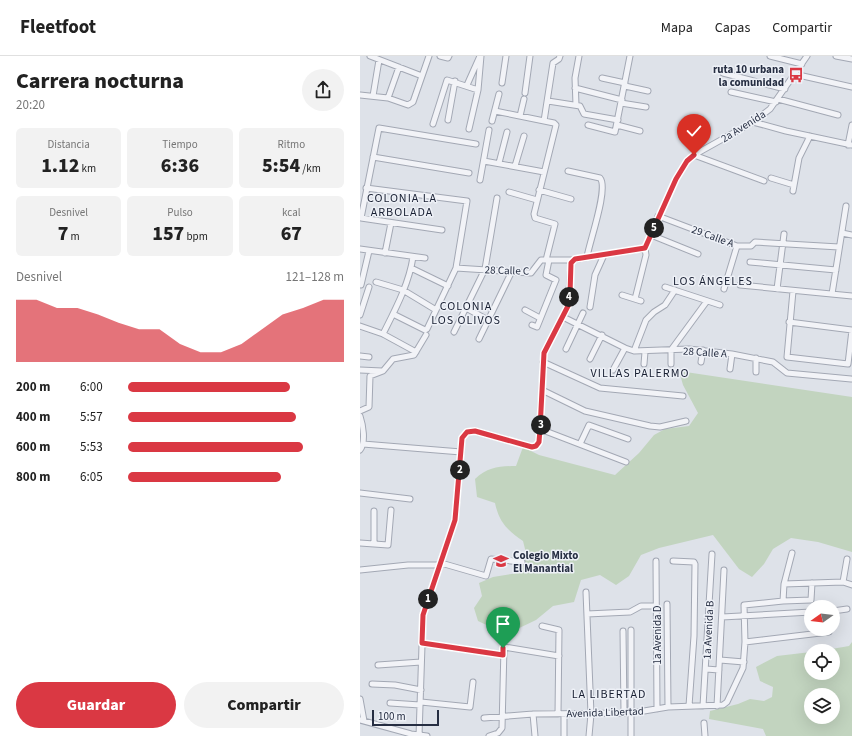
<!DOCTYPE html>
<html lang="es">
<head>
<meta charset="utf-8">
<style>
  body { margin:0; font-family:"Source Sans 3",sans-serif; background:#f2f2f2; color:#222; height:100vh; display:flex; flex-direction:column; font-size:15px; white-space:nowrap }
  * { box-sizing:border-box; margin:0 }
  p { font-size:13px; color:#767676 }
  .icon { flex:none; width:22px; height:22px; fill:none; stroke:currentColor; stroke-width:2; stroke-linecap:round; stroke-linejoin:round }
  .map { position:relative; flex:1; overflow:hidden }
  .panel { display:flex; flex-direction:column; background:#fff; width:360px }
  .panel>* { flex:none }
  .needle { width:26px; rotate:256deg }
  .controls { position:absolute; left:444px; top:544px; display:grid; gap:8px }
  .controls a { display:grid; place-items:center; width:36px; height:36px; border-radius:50%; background:#fff; box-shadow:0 4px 16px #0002; font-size:20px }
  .scale { position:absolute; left:12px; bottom:10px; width:67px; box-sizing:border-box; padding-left:4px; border:2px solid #262e42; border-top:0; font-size:11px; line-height:14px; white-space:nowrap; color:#262e42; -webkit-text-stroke:3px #eef1f7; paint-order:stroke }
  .pin { position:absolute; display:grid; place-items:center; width:34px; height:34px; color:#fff; margin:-41px -17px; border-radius:50% 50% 50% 0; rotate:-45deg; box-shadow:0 0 4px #0007 }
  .pin .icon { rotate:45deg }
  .km { position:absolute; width:20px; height:20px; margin:-10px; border-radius:50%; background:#222; color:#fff; font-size:11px; line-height:20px; text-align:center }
  .round { display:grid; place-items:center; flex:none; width:42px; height:42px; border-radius:21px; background:#f2f2f2 }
  .overview { display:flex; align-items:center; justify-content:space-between; height:68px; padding:0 16px }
  h1 { font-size:22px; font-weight:800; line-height:30px }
  .figures { display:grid; grid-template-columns:repeat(3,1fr); gap:6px; height:68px; padding:4px 16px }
  .figures div { display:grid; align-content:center; border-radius:6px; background:#f2f2f2; text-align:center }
  .figures b { font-size:20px; font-weight:800 }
  .figures small { font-size:11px; font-weight:400 }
  .figures p { font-size:11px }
  .chart { height:112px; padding:8px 16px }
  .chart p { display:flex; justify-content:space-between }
  .chart svg { width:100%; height:72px; margin-top:4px; fill:#da3843; opacity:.7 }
  .cta { display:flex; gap:8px; margin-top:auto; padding:8px 16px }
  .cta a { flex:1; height:46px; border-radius:24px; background:#da3843; color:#fff; font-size:16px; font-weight:800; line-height:46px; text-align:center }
  .cta a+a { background:#f2f2f2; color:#222 }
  ul { padding:0 16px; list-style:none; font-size:13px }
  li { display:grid; grid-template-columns:64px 48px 1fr; align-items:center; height:30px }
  li i { height:10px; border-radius:5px; background:#da3843 }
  header { display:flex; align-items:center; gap:24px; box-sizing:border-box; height:56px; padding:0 20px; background:#fff; border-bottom:1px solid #e0e0e0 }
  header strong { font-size:19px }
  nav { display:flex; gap:22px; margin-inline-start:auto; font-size:14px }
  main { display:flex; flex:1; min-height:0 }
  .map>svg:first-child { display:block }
  .green { fill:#c2d4bf; fill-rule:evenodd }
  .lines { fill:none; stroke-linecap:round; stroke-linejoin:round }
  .minor-casing { stroke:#a3a8b4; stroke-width:7 }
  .minor { stroke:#f2f3f7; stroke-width:5 }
  .route-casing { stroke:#fff; stroke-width:8 }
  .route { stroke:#da3843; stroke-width:5 }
  .labels { text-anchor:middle; stroke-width:3; stroke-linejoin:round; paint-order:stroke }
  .poi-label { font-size:11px; font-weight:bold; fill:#262e42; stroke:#eef1f7; text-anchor:end }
  .street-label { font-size:11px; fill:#262e42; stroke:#eef1f7 }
  .neighbourhood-label { font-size:12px; letter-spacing:1px; fill:#181f32; stroke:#eef1f7 }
</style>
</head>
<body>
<header>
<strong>Fleetfoot</strong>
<nav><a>Mapa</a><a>Capas</a><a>Compartir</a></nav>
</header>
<main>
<section class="panel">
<div class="overview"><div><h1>Carrera nocturna</h1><p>20:20</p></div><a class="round"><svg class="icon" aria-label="share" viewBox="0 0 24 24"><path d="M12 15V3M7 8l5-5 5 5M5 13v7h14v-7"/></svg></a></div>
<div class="figures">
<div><p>Distancia</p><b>1.12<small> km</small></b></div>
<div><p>Tiempo</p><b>6:36</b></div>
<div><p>Ritmo</p><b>5:54<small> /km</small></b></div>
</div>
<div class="figures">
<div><p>Desnivel</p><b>7<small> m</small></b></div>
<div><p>Pulso</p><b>157<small> bpm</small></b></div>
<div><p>kcal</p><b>67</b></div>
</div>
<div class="chart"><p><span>Desnivel</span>121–128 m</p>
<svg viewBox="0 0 160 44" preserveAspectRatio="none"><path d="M0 44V6L10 6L20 11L30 11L40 15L50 20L60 24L70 24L80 33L90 38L100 38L110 33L120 24L130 15L140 11L150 6L160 6V44z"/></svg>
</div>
<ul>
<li><b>200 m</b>6:00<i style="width:75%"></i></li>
<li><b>400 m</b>5:57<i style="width:78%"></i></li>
<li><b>600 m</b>5:53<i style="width:81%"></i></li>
<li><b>800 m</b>6:05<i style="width:71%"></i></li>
</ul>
<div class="cta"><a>Guardar</a><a>Compartir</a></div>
</section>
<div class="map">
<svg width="492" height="680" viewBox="0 0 492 680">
  <rect width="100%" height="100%" fill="#dee2e9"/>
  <path class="green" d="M319,315L492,341V496L458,486L431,482L413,493L404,508L392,521L379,513L353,479L299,492L281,499L269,520L256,529L240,519L221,524L214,546L193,550L176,564L153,575L135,573L118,565L114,552L122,540L119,527L133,521L158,517L167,501L163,485C147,474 139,466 135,447L117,441L115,423C128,411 139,410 156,410L163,391L179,399L255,419L279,397L294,379L305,373L329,370L338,357L323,329Z
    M492,586V680H406L403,673L349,663L350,655L378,648L390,643L404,645L412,641L413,631L400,625L396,611L417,600L451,596V617H473V595H460L489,590ZM451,639H473V661H451Z"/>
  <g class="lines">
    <g class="minor-casing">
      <path id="minor" d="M10,0L62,20
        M80,0L88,2L89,0
        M410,0L442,8
        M476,0L492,3
        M363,17L425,33
        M434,18L492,31
        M242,22L265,27
        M142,27L146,0
        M107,29L120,0
        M265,30L288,35
        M215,32L262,44
        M371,36L416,46
        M165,37L170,0
        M0,39L28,42L48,49L53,46L69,0
        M13,40L19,4
        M28,42L39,11
        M418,43L478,59
        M188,45L220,50L224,58L258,64
        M261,47L286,51
        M216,49L215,22L219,0
        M135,55L194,67L196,69L174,158L175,162L195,168L186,204
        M160,60L164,43
        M88,64L95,25
        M132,65L139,38
        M184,65L193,7L199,3L200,0
        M393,66L426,75L492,89
        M73,68L87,24L118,34
        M228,69L255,76L270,0
        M257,69L280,75
        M109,73L118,34L121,0
        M488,89L492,69
        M334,99L404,125
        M13,101L109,117
        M124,105L184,116
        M139,107L147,76
        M155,110L164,80
        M208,115L240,122C249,132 229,187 227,201
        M411,122L434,129
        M120,124L129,74
        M6,132L107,145L96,212L67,273L65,274L33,258
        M179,134L211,143
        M433,135L439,102L450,80
        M149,136L177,144
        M298,160L377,190H391L395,186L479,191
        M82,174L1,162L19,72L116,88
        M482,177L492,179
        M291,179L338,198
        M0,193L65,202
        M25,197L31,167
        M390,206L476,214
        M51,212L88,230
        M96,212L171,217L181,204H212L285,192
        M16,226L43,234L76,254
        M1,229L9,195
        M380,229L492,240
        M305,231L360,249
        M364,233L377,190
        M417,233L424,178
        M433,235L427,301L488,308L492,274
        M472,238L486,150
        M262,239L281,245
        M275,243L286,199L285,192L316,123L327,105L334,99L393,66L410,53L447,0
        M230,251L235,219L244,199
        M106,252L128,264
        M165,254L180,262
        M0,259L9,231
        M203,261L265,292L274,295L329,293L372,298L413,306L427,317L491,323
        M429,266L492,274
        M172,269L177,271L196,224L186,219L189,204
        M0,270L23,278L56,296
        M94,276L125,213L137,142
        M23,278C35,254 49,228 53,201
        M119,283L152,215
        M206,293L223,257
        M274,295L286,264L294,256L305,249L315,234
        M0,300L9,301
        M230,303L242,279
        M183,306L240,332L323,340
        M341,306L343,294
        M284,308L285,296
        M311,308V294L347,245
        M370,313L372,298
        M0,314L22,315
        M253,314L265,292
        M396,316V302
        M182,334L225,355L290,370L300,371L326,365
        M0,355L9,351L10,320L23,315L33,303L54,299L66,279
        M0,360C3,369 6,386 0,394
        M180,373L266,406
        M3,388L101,396
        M220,388L229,369L268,383
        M0,437L50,443
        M0,487L28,489L31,454
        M14,488V455
        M296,505L297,653
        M313,505L334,506L335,508L334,580L329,650
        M81,507L126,520L131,503L162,506
        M0,514L48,509H80
        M483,526L492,529
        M424,528L483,526L487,503
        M226,536L231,658L229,680
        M423,545L424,528L432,497
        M307,548L308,651
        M473,555L487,553
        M227,558L270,556L281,550H296
        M362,561L451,556
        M182,570L199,574L198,658
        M263,575L264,657
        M385,586L469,576
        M62,587L143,599
        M360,604L384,606
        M18,609L61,606
        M346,613L359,614
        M12,628L35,629L61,634
        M0,643L4,665
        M61,646L110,651L113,626
        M30,647L60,649
        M343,650L352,498
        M357,650L364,514
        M173,658L175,680
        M204,658V680
        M124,662L173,658L272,657L308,651L363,649L367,646L383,612L385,586L384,549L423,545L451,544L452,527
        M0,664L51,678L67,680
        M344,667L345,680
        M59,680L63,559L95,464L102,382L107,376L115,375L172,391L176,390L179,386L184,297L208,250L211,207L212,204
        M129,680L138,677L142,672L144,591L199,600
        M271,680V574"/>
    </g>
    <use href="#minor" class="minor"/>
  </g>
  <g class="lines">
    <g class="route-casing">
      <path id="route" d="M143,592V599L62,587L63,559L95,464L102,382L107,376L115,375L172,391L176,390L179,386L180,373L184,297L208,250L210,238L211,207L215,203L285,192L316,123L327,105L334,99"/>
    </g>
    <use href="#route" class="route"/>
  </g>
  <defs>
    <g id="bus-bare" transform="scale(1.2)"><path d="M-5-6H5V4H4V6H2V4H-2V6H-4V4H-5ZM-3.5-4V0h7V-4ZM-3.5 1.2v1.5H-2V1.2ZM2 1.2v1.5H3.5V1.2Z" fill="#da3843" stroke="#eef1f7" stroke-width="2.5" paint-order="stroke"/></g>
    <g id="school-bare" transform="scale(1.2)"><path d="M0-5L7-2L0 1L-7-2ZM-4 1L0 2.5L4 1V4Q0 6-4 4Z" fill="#da3843" stroke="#eef1f7" stroke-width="2.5" paint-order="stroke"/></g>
  </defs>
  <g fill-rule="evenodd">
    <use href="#bus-bare" x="436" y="19"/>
    <use href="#school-bare" x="141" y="505"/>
  </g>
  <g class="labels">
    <g class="poi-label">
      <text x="424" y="17">ruta 10 urbana<tspan x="424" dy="13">la comunidad</tspan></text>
      <text x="153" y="503" text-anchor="start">Colegio Mixto<tspan x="153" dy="13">El Manantial</tspan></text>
    </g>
    <g class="street-label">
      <text transform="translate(383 70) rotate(-32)" y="4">2a Avenida</text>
      <text transform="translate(353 180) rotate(20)" y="4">29 Calle A</text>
      <text transform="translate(147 214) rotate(2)" y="4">28 Calle C</text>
      <text transform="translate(345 296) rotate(4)" y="4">28 Calle A</text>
      <text transform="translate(348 574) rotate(-87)" y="4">1a Avenida B</text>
      <text transform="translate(297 579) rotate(-90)" y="4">1a Avenida D</text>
      <text transform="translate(245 656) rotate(-2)" y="4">Avenida Libertad</text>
    </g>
    <g class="neighbourhood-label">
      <text x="42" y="146">COLONIA LA<tspan x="42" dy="14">ARBOLADA</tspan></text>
      <text x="353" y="229">LOS ÁNGELES</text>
      <text x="106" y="254">COLONIA<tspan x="106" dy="14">LOS OLIVOS</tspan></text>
      <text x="280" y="321">VILLAS PALERMO</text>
      <text x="249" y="642">LA LIBERTAD</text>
    </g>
  </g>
</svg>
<div class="controls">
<a><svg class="needle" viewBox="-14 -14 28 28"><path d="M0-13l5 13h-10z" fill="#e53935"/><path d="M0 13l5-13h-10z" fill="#767676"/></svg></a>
<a><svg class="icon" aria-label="locate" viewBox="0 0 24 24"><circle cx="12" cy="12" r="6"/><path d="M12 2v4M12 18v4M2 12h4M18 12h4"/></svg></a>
<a><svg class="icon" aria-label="layers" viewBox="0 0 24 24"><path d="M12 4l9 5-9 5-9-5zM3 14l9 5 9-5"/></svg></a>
</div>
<div class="scale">100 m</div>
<div class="pin" style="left:143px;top:592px;background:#1e9e55"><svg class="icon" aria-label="arrive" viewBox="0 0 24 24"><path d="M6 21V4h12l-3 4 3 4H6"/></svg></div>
<div class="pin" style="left:334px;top:99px;background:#d93025"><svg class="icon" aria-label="check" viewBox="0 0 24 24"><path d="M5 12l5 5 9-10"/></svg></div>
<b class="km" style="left:68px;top:543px">1</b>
<b class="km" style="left:100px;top:414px">2</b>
<b class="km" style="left:181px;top:369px">3</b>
<b class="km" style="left:209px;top:241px">4</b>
<b class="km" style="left:294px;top:172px">5</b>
</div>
</main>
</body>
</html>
